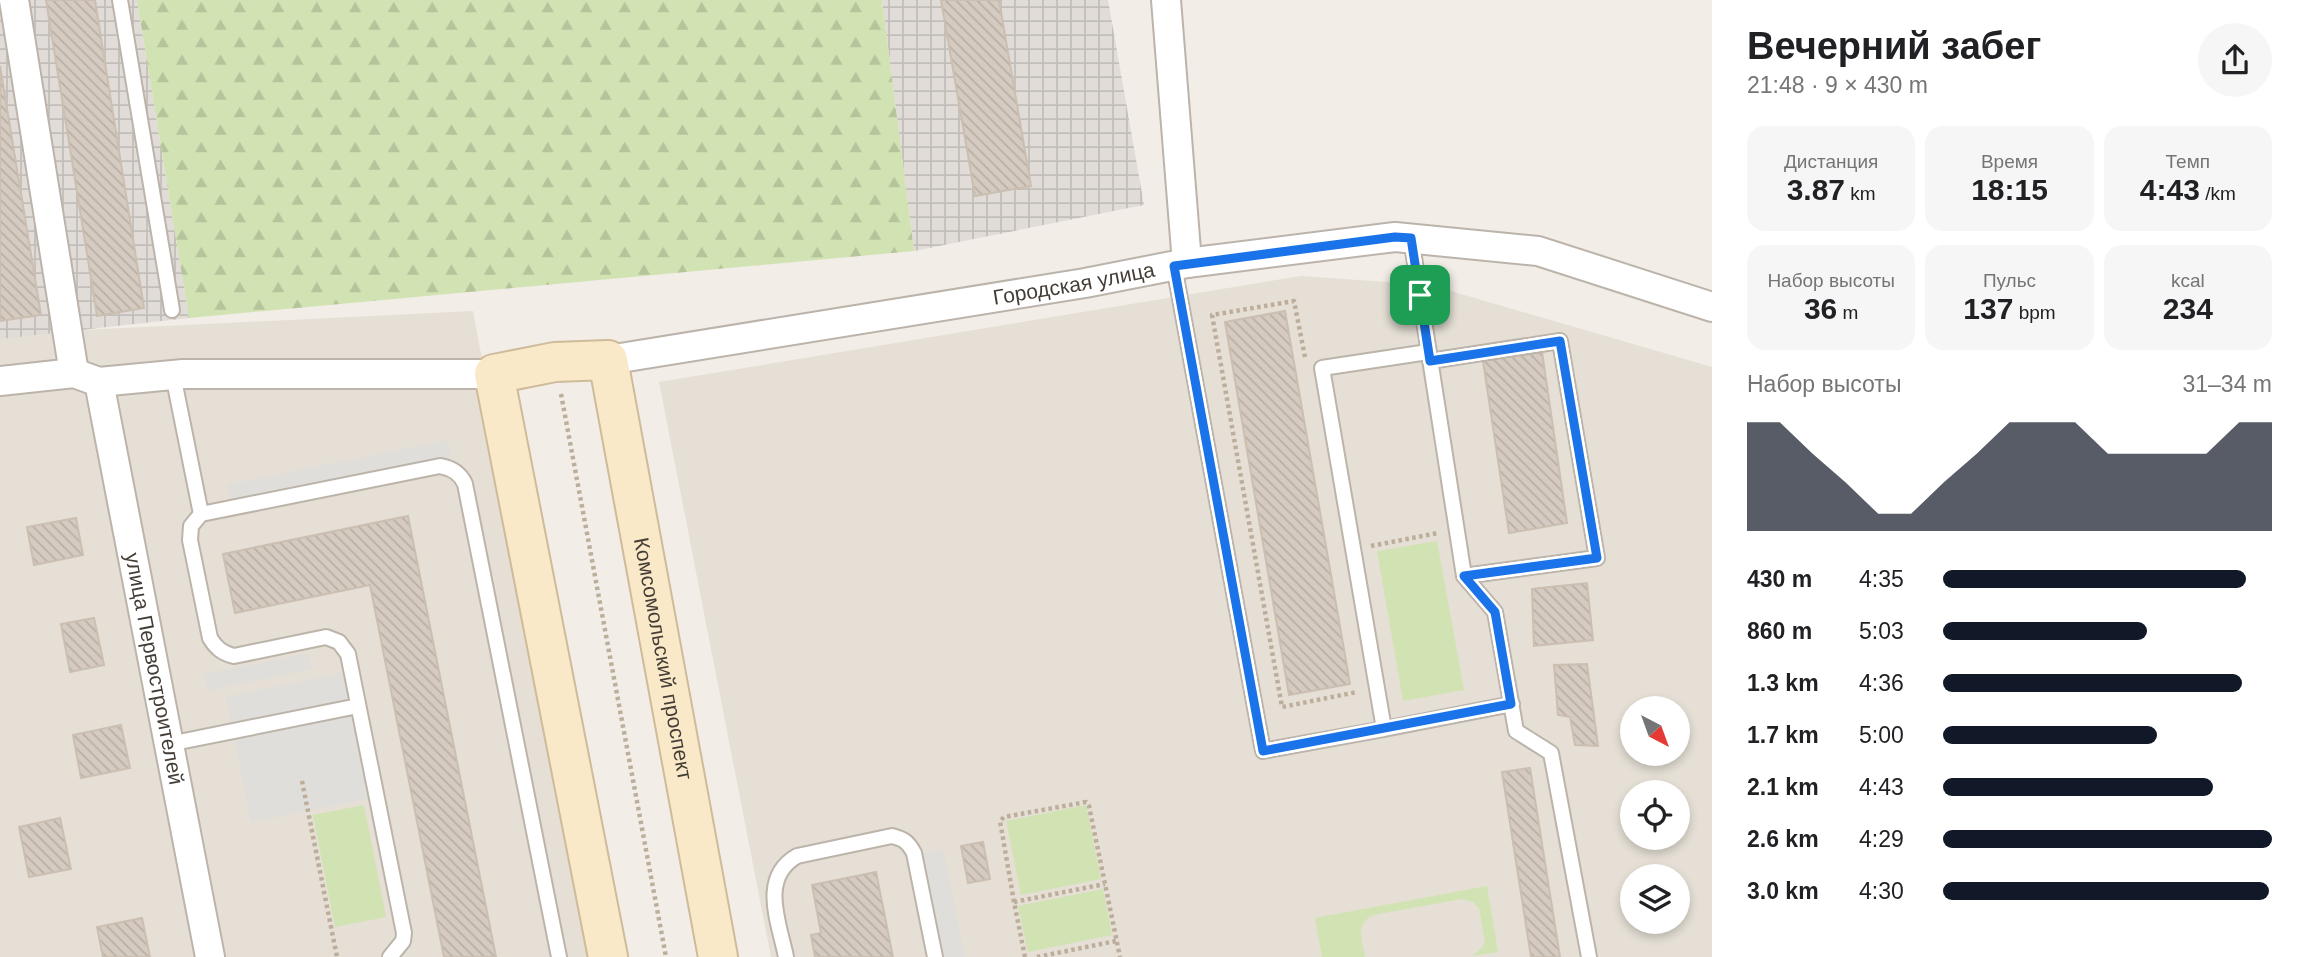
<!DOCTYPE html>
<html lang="ru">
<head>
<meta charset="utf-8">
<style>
  body { margin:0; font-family:Arial,sans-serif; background:#f6f6f6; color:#202124; height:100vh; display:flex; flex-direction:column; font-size:26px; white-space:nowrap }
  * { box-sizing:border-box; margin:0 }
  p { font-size:23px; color:#757577 }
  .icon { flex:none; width:38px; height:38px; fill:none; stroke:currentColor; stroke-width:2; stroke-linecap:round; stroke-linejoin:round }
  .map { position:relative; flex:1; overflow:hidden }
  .drawer { display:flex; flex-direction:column; background:#fff; width:595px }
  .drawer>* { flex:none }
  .needle { width:46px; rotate:139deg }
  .tools { position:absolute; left:1620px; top:696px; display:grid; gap:14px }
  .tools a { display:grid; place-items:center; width:70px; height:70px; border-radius:50%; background:#fff; box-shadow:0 4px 10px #0003; font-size:35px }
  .pin { position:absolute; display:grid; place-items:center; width:60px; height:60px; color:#fff; margin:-30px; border-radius:14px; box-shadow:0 4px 10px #0006 }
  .round { display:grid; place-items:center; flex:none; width:74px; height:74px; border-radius:37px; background:#f6f6f6 }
  .summary { display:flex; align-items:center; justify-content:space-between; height:119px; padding:0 35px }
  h1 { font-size:38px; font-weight:700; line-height:52px }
  .stats { display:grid; grid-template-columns:repeat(3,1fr); gap:10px; height:119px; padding:7px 35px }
  .stats div { display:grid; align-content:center; border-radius:18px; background:#f6f6f6; text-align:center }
  .stats b { font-size:30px; font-weight:700 }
  .stats small { font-size:19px; font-weight:400 }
  .stats p { font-size:19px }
  .chart { height:196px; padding:14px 35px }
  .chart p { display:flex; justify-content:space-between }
  .chart svg { width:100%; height:126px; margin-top:7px; fill:#111827; opacity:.7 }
  ul { padding:0 35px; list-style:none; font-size:23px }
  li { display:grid; grid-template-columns:112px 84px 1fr; align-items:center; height:52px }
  li i { height:18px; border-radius:9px; background:#111827 }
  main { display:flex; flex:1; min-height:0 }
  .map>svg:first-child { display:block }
  .residential { fill:#e5dfd5; fill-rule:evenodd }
  .industrial { fill:url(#industrial-grid) }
  .forest { fill:url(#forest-firs) }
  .park { fill:#d1e3b3 }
  .parking { fill:#e0dedb }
  .building { fill:url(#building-back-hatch); stroke:#ccbfb1; stroke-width:2 }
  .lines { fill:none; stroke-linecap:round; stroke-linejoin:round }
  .service-casing { stroke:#bcb4aa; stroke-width:18 }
  .minor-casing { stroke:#bcb4aa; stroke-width:32 }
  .secondary-casing { stroke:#cebb9a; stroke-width:42 }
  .path { stroke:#bdae9c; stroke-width:4.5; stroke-dasharray:3.5 3.5; stroke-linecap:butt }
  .service { stroke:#fff; stroke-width:14 }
  .minor { stroke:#fff; stroke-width:28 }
  .secondary { stroke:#fae9c9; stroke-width:38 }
  .route-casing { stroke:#fff; stroke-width:14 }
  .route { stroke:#1a73e8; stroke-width:9 }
  .labels { text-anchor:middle; stroke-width:5; stroke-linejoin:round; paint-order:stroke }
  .street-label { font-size:21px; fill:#443d36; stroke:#fff }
</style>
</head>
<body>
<main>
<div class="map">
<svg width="1712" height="957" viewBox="0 0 1712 957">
  <defs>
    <pattern id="industrial-grid" width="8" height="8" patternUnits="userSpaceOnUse" patternTransform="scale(1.75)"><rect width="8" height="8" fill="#e1dcd8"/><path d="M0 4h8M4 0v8" fill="none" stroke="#c2beba"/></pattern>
    <pattern id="forest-firs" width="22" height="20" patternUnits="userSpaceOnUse" patternTransform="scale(1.75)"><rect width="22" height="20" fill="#d1e3b3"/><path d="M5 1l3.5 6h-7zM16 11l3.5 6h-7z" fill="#b5c49b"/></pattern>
    <pattern id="building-back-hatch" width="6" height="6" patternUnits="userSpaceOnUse" patternTransform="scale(1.75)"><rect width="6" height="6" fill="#d5cbc0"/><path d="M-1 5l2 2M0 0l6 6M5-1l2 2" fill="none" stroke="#b8afa6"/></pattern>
  </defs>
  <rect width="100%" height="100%" fill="#f2ede7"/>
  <path class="residential" d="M1301,276L1430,285L1712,367V957H771L659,382ZM1633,709H1678V754H1633ZM1633,793H1678V838H1633ZM1633,877H1678V922H1633Z
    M473,311L593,957H0V334Z"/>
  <path class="industrial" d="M0,0H137L189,318L0,339Z
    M882,0H1108L1144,205L914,251Z"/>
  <path class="forest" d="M137,0H882L914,251L189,318Z"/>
  <path class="park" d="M1437,541L1464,690L1403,701L1377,551Z
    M364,805L386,917L335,927L313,815Z
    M1086,805L1101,879L1021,895L1006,821Z
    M1487,886L1498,952L1472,956L1481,949L1485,942L1479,908L1473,902L1462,899L1373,915C1355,924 1362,940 1365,957H1322L1315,918Z
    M1103,889L1112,935L1028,952L1018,906Z"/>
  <path class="parking" d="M448,440L451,457L230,502L226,485Z
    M308,653L312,669L208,691L204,674Z
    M342,673L367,799L251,822L226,697Z
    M943,849L965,957H941L920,854Z"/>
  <path class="building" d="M46,0H95L144,308L97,316Z
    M941,0H999L1031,186L975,196Z
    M0,66L41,315L0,321Z
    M1285,311L1350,684L1289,695L1225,322Z
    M1542,352L1567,523L1509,533L1483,361Z
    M408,516L496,957H444L370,585L235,613L223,554Z
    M76,518L83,555L34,565L27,527Z
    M1587,583L1593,640L1534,646L1532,589Z
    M94,618L104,665L70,672L61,624Z
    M1587,664L1598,746L1575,745L1570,717L1558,715L1554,665Z
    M121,725L130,768L81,778L73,735Z
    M1530,768L1560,957H1531L1502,772Z
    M60,818L71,869L29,877L19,827Z
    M983,842L990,879L968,883L961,846Z
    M876,872L893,957H815L811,935L821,933L812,885Z
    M142,918L150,957H103L97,927Z"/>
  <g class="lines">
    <g class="service-casing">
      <path id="service" d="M120,0L172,310
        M1411,238L1464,576L1495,612L1516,731L1551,753L1589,957
        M1174,266L1263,751L1384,729L1322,368L1428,352
        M1430,361L1560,341L1597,558L1464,576
        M173,375L201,514L191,526L190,540L210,638C216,648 222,653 234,656L326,637L339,642L348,654L404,933L403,941L390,957
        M201,514L440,466C452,468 460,473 465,484L559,957
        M1384,729L1512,704
        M169,744L358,706
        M786,957C779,922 759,878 797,856L892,836C904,839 908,842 914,853L935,957"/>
    </g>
    <g class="minor-casing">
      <g id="minor">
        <path d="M14,0L74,373"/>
        <path d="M1166,0L1187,263"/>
        <path id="s1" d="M608,360L1085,283L1187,263L1395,237L1538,251L1712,307"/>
        <path d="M0,381L74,373L99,382L183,374H494"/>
        <path id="s2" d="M99,382L210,957"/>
      </g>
    </g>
    <g class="secondary-casing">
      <g id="secondary">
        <path id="s3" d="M608,957L494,374L555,362L608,360L718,957"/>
      </g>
    </g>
    <path class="path" d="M1305,357L1294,301L1212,315L1282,707L1357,692
      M561,394L666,957
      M1371,546L1438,533
      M302,781L337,957
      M1014,902L1000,821L1004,817L1086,802L1089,806L1120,957
      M1025,957L1014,902L1105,884
      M1037,957L1116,941"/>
    <use href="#service" class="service"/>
    <use href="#minor" class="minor"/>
    <use href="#secondary" class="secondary"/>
  </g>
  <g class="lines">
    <g class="route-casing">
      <path id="route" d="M1395,237L1411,238L1430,361L1560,341L1597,558L1464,576L1495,612L1511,704L1263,751L1174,266Z"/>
    </g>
    <use href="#route" class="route"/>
  </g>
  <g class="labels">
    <g class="street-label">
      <text dy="7" stroke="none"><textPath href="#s1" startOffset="472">Городская улица</textPath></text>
      <text dy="7" stroke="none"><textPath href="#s3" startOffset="1013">Комсомольский проспект</textPath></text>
      <text dy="7" stroke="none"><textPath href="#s2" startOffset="292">улица Первостроителей</textPath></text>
    </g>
  </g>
</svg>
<div class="tools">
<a><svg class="needle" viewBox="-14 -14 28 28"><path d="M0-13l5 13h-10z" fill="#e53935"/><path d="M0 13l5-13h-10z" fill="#757577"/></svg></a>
<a><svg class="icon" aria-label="locate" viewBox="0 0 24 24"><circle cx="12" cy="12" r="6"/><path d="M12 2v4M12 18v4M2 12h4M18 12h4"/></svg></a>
<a><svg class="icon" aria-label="layers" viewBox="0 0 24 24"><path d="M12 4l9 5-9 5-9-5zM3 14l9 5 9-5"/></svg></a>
</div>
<div class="pin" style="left:1420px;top:295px;background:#1e9e55"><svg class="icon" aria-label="arrive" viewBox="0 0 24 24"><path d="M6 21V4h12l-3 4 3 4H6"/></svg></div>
</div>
<section class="drawer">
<div class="summary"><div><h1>Вечерний забег</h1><p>21:48 · 9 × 430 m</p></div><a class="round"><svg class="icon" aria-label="share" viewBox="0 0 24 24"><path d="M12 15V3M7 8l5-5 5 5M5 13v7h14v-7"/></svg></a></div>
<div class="stats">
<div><p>Дистанция</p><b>3.87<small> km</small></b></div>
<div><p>Время</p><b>18:15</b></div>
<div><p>Темп</p><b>4:43<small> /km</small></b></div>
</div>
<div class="stats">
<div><p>Набор высоты</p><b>36<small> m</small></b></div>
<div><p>Пульс</p><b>137<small> bpm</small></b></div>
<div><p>kcal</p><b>234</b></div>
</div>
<div class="chart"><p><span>Набор высоты</span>31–34 m</p>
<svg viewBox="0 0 160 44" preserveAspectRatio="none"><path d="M0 44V6L10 6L20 17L30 27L40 38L50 38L60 27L70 17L80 6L90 6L100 6L110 17L120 17L130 17L140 17L150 6L160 6V44z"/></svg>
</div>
<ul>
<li><b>430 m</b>4:35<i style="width:92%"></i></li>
<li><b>860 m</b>5:03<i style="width:62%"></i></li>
<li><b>1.3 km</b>4:36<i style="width:91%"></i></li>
<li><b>1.7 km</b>5:00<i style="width:65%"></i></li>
<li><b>2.1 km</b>4:43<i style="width:82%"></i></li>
<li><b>2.6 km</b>4:29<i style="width:100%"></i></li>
<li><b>3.0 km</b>4:30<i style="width:99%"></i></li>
</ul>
</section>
</main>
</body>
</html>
